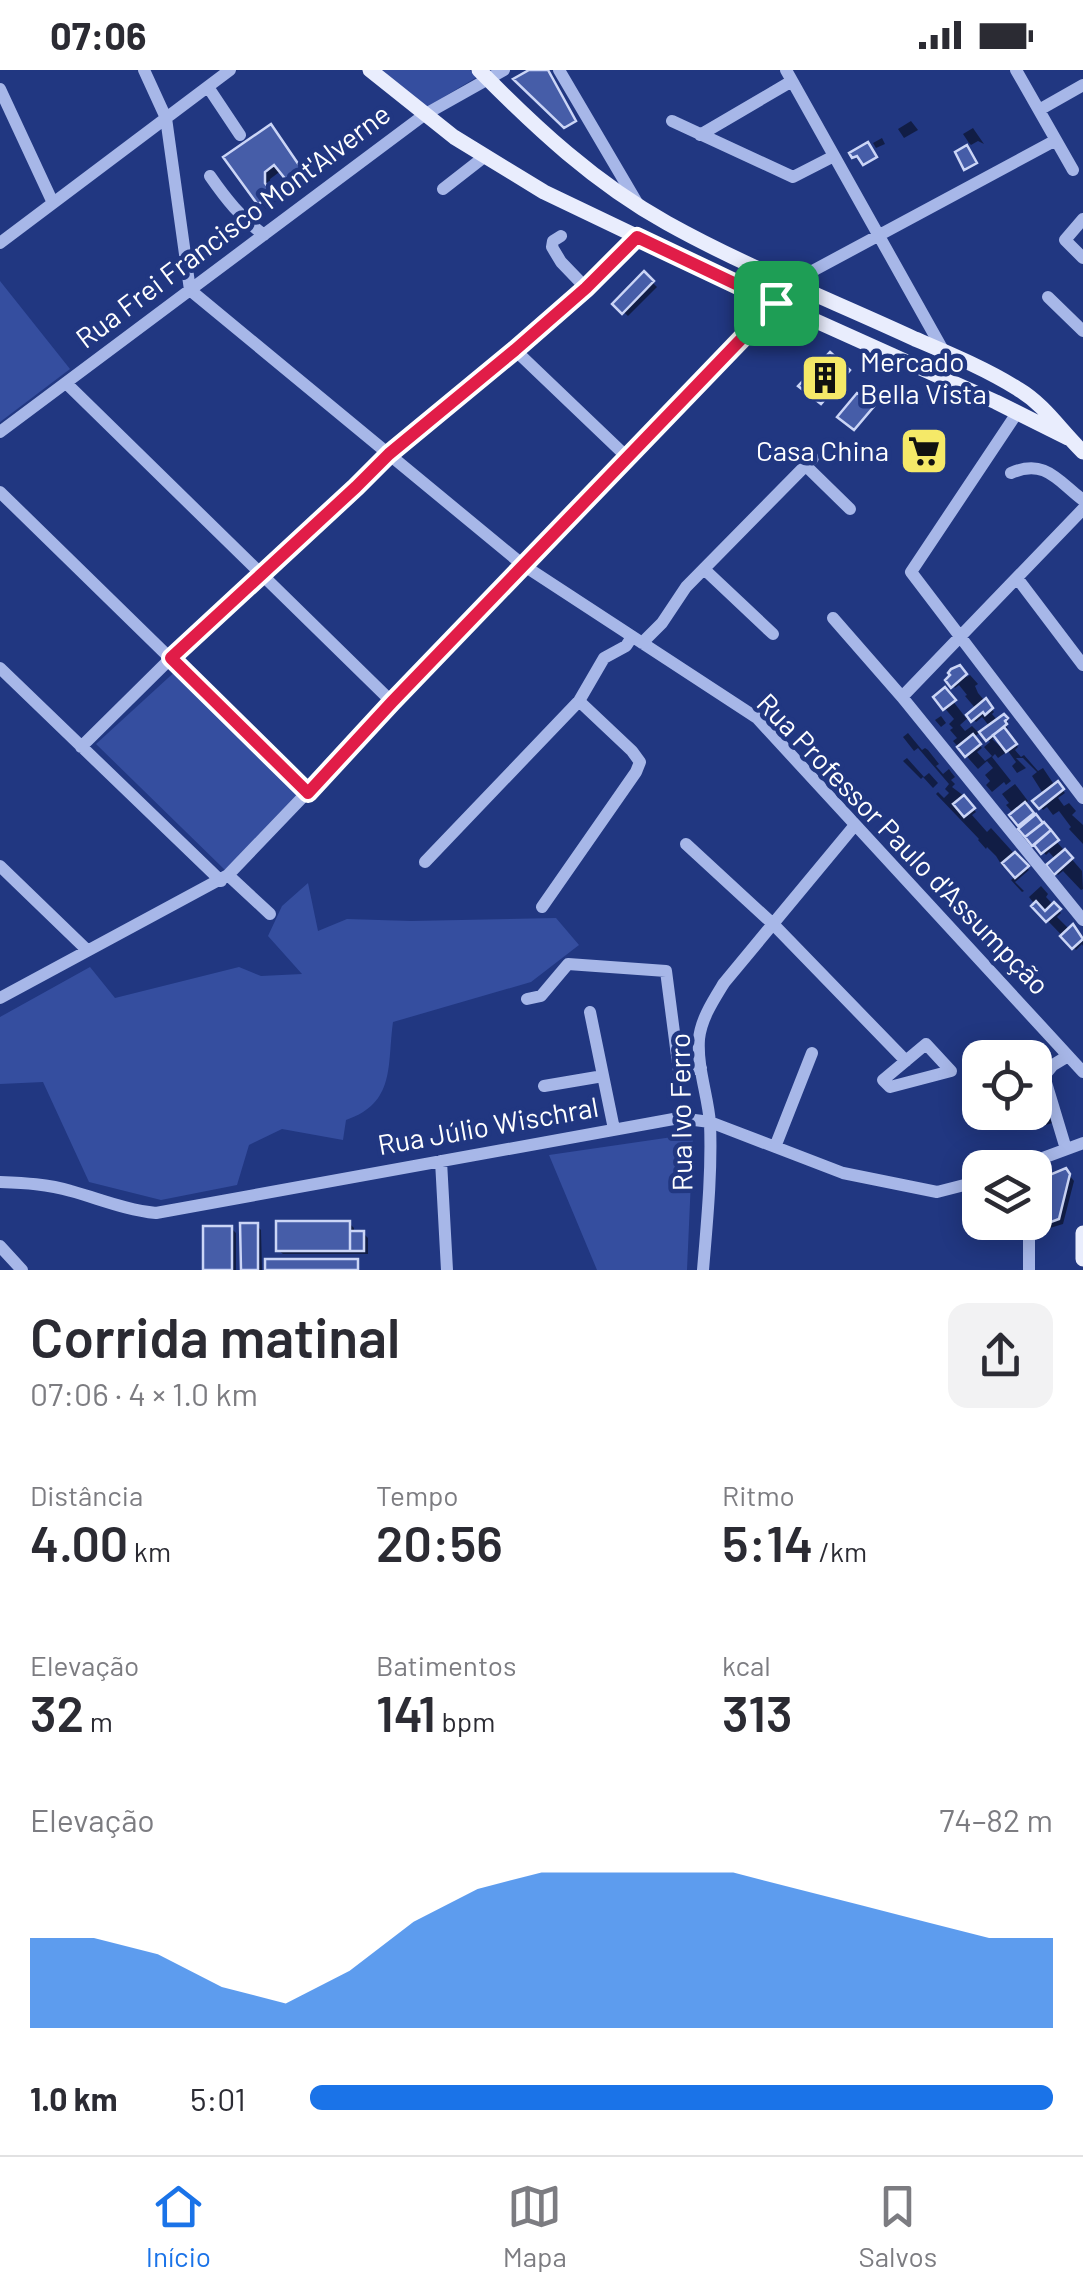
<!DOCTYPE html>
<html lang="pt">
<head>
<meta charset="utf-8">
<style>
  body { margin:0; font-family:Barlow,sans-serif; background:#f2f2f3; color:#2b2b33; height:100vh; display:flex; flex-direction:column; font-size:38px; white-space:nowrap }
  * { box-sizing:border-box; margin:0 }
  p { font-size:32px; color:#7c7c81 }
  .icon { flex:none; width:55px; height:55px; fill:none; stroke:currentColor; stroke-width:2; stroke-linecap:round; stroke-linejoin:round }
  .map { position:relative; height:1200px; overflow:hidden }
  .side { display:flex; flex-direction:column; background:#fff; flex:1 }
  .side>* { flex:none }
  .controls { position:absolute; left:962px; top:970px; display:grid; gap:20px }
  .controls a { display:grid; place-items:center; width:90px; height:90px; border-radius:20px; background:#fff; box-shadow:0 5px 25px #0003; font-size:50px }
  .pin { position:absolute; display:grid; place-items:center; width:85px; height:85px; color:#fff; margin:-42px; border-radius:20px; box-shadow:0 5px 15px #0006 }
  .round { display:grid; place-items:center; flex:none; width:105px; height:105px; border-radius:20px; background:#f2f2f3 }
  .headline { display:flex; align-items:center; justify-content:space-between; height:170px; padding:0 30px }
  h1 { font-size:55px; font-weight:600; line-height:75px }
  .metrics { display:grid; grid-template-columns:repeat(3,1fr); gap:15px; height:170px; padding:10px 30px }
  .metrics div { display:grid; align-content:center }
  .metrics b { font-size:50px; font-weight:600 }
  .metrics small { font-size:28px; font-weight:400 }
  .metrics p { font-size:28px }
  .chart { height:280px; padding:20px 30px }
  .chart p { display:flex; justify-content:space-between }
  .chart svg { width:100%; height:180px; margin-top:10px; fill:#1a73e8; opacity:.7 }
  ul { padding:0 30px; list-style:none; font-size:32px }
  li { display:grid; grid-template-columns:160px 120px 1fr; align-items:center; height:75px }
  li i { height:25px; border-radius:12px; background:#1a73e8 }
  .status { display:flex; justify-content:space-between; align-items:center; height:70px; padding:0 50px; background:#fff; direction:ltr }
  .status svg { height:28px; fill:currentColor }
  .tabs { display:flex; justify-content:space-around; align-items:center; height:140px; border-top:2px solid #e1e1e2; background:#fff; font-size:28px; color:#7c7c81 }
  .tabs a { display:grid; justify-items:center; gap:5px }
  .tabs .selected { color:#1a73e8 }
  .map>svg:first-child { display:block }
  .green { fill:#354e9f }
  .shadow { fill:#0007; fill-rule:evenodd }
  .building { fill:#465da8; stroke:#cbd5f6; stroke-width:2.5 }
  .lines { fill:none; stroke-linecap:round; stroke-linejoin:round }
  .minor { stroke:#a7b7e8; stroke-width:12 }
  .major { stroke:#e9edfd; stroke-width:15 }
  .route-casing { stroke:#fff; stroke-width:20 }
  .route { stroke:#e11d48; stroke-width:12 }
  .labels { text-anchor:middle; stroke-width:9; stroke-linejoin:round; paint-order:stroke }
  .street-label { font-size:28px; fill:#fff; stroke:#213781 }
  .poi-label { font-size:28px; fill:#fff; stroke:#213781; text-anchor:start }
</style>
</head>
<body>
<div class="status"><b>07:06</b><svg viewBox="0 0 49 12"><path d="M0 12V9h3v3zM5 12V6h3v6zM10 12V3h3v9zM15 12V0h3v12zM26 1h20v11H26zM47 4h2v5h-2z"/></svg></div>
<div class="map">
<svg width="1083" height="1200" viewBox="0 0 1083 1200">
  <rect width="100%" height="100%" fill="#213781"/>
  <path class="green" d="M382,0H470L477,7L427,37Z
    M0,211L70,299L0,352Z
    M180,597L300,721L225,800L96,674Z
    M308,813L318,861L347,849L411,851L556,848L579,875L531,912L393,952C387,995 396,1033 346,1050L343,1070L282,1059L249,1075L237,1115L161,1130L89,1112L43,1012L0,1014V947L90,897L115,928L239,897L261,906L302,904L268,866L282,836Z
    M693,1064L687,1200H597L549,1085Z"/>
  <path class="shadow" d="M911,51L918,60L904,68L898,59Z
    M973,58L975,61L984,74L978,71L971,75L969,73L963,64Z
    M277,64L307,108L295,116L282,100L270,109L271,122L277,130L266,139L227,87Z
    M882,68L885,74L876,78L873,73Z
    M644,204L657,217L628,246L615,234Z
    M960,598L967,607L970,605L978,614L975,616L978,623L994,642L992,644L998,651L1004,647L1008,652L1005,655L1008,658L1004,660L1018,677L1015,680L1021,687L1024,685L1038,701L1043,698L1055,716L1058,714L1065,723L1058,728L1064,736L1069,733L1076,741L1072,745L1083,755V774L1069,759L1071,757L1059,741L1053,745L1047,737L1043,740L1036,731L1044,725L1032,706L1037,702L1023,688H1016L1026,698L1017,703L1012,696L1016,692L1008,681L998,688L995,684L992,687L1011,711L1006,715L1004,712L992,722L986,715L990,711L985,705L993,698L987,691L978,699L953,671L957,668L950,660L953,658L949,654L954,649L936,628L945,621L966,648L976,639L965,626L967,625L959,615L955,618L948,610ZM970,646L976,652L982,647L990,657L983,663L990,672L984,677L992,686L985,691L977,682L982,678L973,668L979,663L972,656L965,661L960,655ZM997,666L1006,678L1004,680L992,669Z
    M941,646L946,653L941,657L935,650Z
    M908,663L922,680L925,678L928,680L939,694L936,696L943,704L949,699L951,702L955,707L951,710L955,714L952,717L964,726L963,727L976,742L972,745L987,762L991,758L1029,800L1015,812L1024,821L1022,822L1011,810L1016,806L1006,794L1003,797L1001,794L996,786L987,777L986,779L978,770L979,769L936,724L938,722L944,728L949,723L945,719L949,714L918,678L914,681L903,667Z
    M907,688L924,707L929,703L938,713L933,718L923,707L921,709L903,691Z
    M1015,714L1028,731L1024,734L1082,801L1083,819L1081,820L1063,801L1058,805L1056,803V790L1049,782L1046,785L1012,745L1014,744L1006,735L1009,733L1002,724Z
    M1041,816L1048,824L1046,827L1061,843L1057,847L1070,860L1072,858L1083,869V876L1082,874L1076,880L1048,851L1029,827Z
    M1035,1016L1043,1020L1052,1053L1040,1057L1035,1052Z
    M1066,1101L1074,1111L1063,1154L1050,1158L1046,1154L1035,1127V1114Z
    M349,1153L354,1158V1163H363L368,1168V1184H283L278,1180Z
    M257,1156L261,1160L262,1200H243Z
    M231,1158L236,1163V1200H206Z"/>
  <path class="building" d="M529,0H548L576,51L564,58L513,9Z
    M271,54L303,101L287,111L274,95L265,102V113L272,122L258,135L223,87Z
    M868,72L877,87L863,95L857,86L852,88L849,83Z
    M967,75L977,93L964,100L955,82Z
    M644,201L654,211L622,244L612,234Z
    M830,282L850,300L821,334L798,316Z
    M857,323L876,334L854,360L837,347Z
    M960,595L967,604L951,618L945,610L950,605L948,603L951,599Z
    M945,617L956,630L943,640L933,627Z
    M986,628L993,638L985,645L983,642L971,652L966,645Z
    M1004,644L1008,648L1005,651L1007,654L986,671L979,662Z
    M1004,657L1017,674L1006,682L993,665Z
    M973,664L981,674L965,687L957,677Z
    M1058,711L1064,719L1039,739L1032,731Z
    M964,725L975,738L964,747L953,734Z
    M1025,732L1034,743L1018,756L1009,745Z
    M1036,744L1043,753L1025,767L1018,759Z
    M1044,752L1051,760L1032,776L1025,767Z
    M1051,760L1059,770L1041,784L1034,775Z
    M1065,779L1073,788L1054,805L1046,795Z
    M1015,782L1029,796L1015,808L1002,793Z
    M1036,831L1045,841L1054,832L1061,839L1046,852L1031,836Z
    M1073,854L1083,869L1072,879L1060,866Z
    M1039,1012L1050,1042L1048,1049L1033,1053L1029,1042H1035V1013Z
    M1066,1098L1070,1104L1059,1149L1043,1155L1035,1133V1111Z
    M276,1151H350V1181H276Z
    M240,1153H258V1200H241Z
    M203,1156H232V1200H203Z
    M350,1161H364V1181H350Z
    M265,1189H358V1200H265Z"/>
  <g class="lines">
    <path class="minor" d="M144,0L166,48L190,220L523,495L757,648L1083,1002
      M559,0L639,136
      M786,0L944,282
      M1016,0L1073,100
      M208,17L240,65
      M0,19L53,133
      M1039,40L1083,15
      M672,51L793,107L834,86
      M700,65L792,11
      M210,106C226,129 241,148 264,165
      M443,119L484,87
      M1083,149L1065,170L1083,188
      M561,166L553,171L552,177L561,192L586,218
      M0,173L230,0
      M1048,227L1083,261
      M515,280L628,388
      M66,313L392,632
      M1017,343L911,502L1083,728
      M0,362L424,45L504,0
      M806,396L850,439
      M1011,403C1045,388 1058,411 1083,430
      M0,422L308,723
      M704,499L773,564
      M1017,508L1083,595
      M833,548L902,627L1083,850
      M642,573L662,553L686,517L813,388
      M0,598L221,811
      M902,627L1083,439
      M81,677L171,588L356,417L389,384L515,280L586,218L637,167
      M686,774L774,855L906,991
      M425,792L579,631L604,588L626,576L632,567
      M0,796L87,880
      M228,805L270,844
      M542,837L636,702L640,692L632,681L579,631
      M0,928L228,805L776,233L792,212L1056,70
      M527,929L541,926L568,894L666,901L679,1001L701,998
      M590,942L614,1059
      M926,974L951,1001L890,1017L883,1010Z
      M544,1016L603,1006
      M775,1077L812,983
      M1066,1079L1044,1006L1053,995L1068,986
      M441,1091L447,1200
      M1016,1098L1083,1073
      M0,1112C24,1113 48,1114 71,1121C100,1129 126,1140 156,1143L679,1048L710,1052L843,1103L937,1122L980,1111
      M0,1176L22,1200
      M703,1200C707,1152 712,1102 710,1053C708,1026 697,998 699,969C701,949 713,931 724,913L855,755
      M1029,1200V1162"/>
    <path class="major" d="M370,0L454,67L544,122L776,233L996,332L1068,368
      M479,0C536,58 595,113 667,153C746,197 833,231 915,269C950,284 986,299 1018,319C1045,335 1061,361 1083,382
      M1083,1163V1189"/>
  </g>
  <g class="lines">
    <g class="route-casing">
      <path id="route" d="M637,167L776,233L392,632L308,723L171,588L356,417L389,384L515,280L586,218Z"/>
    </g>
    <use href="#route" class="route"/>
  </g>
  <defs>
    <g id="building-square" transform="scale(2.5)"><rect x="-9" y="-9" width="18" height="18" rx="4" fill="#f5e968" stroke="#213781"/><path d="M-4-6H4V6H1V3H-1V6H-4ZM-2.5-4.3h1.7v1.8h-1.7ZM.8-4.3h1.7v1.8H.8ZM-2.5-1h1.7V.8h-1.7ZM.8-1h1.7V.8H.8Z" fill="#111"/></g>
    <g id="supermarket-square" transform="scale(2.5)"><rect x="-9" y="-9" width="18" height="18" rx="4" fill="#f5e968" stroke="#213781"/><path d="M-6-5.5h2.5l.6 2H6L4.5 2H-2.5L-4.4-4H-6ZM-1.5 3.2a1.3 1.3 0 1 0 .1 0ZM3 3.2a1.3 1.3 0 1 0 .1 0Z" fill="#111"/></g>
  </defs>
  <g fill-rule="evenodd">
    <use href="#building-square" x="825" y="308"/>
    <use href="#supermarket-square" x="924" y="381"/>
  </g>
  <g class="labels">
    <g class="street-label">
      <text transform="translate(233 156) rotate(-37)" y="10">Rua Frei Francisco Mont'Alverne</text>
      <text transform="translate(903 774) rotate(46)" y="10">Rua Professor Paulo d'Assumpção</text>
      <text transform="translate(681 1042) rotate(-91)" y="10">Rua Ivo Ferro</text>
      <text transform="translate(488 1056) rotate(-10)" y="10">Rua Júlio Wischral</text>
    </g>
    <g class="poi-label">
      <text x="860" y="302">Mercado<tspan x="860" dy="32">Bella Vista</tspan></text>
      <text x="889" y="391" text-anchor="end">Casa China</text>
    </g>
  </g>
</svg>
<div class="controls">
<a><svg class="icon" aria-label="locate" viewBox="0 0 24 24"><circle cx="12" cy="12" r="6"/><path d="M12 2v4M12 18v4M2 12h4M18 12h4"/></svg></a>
<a><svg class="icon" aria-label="layers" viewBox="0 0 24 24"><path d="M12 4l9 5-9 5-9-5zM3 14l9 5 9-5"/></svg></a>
</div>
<div class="pin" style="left:776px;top:233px;background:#1e9e55"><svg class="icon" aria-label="arrive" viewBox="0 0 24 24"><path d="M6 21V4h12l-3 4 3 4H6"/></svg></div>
</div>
<section class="side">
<div class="headline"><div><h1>Corrida matinal</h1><p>07:06 · 4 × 1.0 km</p></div><a class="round"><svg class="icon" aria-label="share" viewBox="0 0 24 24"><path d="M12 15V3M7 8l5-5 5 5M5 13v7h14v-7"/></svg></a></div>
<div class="metrics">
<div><p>Distância</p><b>4.00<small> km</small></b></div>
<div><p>Tempo</p><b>20:56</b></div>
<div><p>Ritmo</p><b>5:14<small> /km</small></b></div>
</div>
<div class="metrics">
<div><p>Elevação</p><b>32<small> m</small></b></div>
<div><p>Batimentos</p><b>141<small> bpm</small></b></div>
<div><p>kcal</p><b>313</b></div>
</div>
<div class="chart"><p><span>Elevação</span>74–82 m</p>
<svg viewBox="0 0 160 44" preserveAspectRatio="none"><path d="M0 44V22L10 22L20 26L30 34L40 38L50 30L60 18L70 10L80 6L90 6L100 6L110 6L120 10L130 14L140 18L150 22L160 22V44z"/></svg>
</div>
<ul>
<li><b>1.0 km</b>5:01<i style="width:100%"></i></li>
</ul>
</section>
<nav class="tabs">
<a class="selected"><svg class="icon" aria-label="home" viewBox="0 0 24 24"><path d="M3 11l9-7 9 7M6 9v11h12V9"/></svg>Início</a>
<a><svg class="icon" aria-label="map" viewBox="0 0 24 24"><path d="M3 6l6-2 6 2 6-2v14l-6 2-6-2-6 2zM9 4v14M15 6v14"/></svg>Mapa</a>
<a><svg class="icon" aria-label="saved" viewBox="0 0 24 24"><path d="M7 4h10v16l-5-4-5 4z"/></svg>Salvos</a>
</nav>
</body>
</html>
